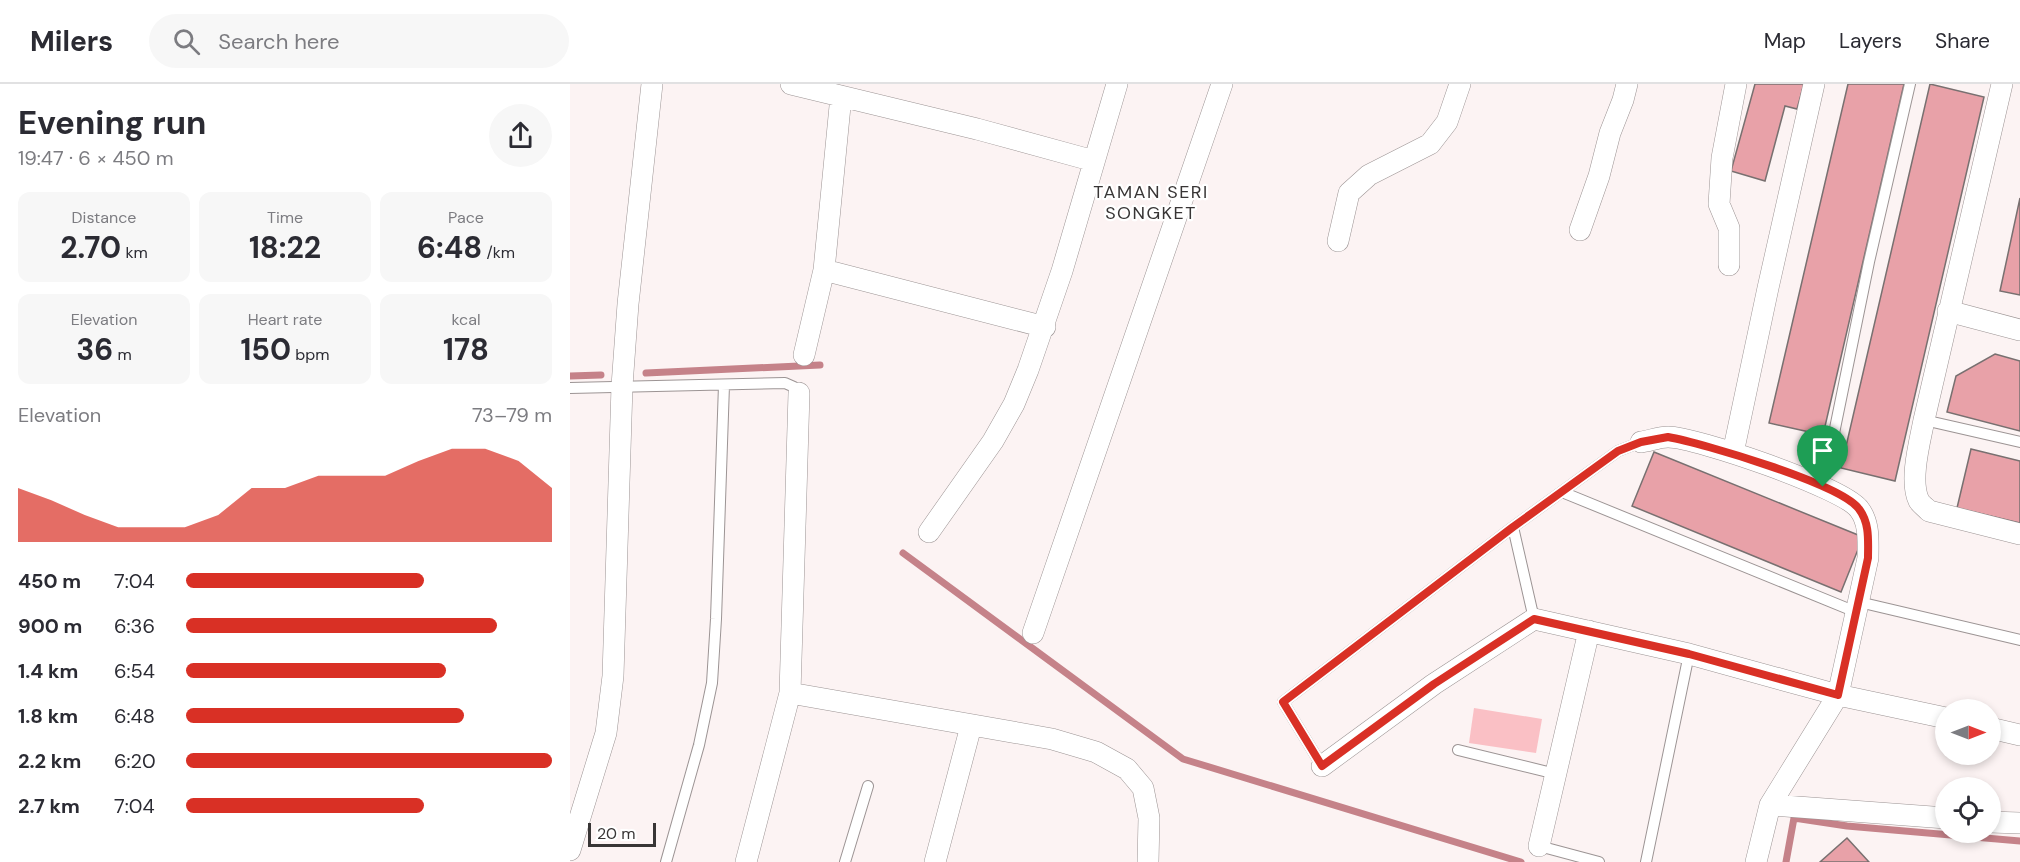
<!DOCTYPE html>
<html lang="en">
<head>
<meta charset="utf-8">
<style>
  body { margin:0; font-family:"DM Sans",sans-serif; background:#f7f7f7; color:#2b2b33; height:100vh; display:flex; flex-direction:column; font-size:22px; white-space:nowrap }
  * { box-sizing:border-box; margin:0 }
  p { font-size:20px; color:#7c7c81 }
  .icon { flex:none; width:33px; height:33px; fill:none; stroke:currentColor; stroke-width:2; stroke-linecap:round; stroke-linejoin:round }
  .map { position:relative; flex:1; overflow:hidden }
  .panel { display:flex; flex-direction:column; background:#fff; width:570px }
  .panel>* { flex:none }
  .needle { width:39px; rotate:90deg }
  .controls { position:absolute; left:1365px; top:615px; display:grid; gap:12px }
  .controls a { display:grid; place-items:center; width:66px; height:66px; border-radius:50%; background:#fff; box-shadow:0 3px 9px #0003; font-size:30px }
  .scale { position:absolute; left:18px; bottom:15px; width:68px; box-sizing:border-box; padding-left:6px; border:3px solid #383535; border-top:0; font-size:16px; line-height:21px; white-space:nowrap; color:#383535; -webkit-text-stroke:4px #fff; paint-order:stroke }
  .pin { position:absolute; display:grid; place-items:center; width:51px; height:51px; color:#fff; margin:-62px -26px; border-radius:50% 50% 50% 0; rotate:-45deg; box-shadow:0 0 6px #0007 }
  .pin .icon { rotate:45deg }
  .round { display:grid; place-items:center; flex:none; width:63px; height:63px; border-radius:32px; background:#f7f7f7 }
  .head { display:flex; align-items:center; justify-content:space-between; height:102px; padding:0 18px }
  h1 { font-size:33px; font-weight:700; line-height:45px }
  .figures { display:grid; grid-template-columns:repeat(3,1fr); gap:9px; height:102px; padding:6px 18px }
  .figures div { display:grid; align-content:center; border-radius:12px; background:#f7f7f7; text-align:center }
  .figures b { font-size:30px; font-weight:700 }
  .figures small { font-size:16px; font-weight:400 }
  .figures p { font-size:16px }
  .chart { height:168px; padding:12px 18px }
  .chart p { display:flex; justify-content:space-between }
  .chart svg { width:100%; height:108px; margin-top:6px; fill:#d93025; opacity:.7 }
  ul { padding:0 18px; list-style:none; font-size:20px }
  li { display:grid; grid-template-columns:96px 72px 1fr; align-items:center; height:45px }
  li i { height:15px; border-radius:8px; background:#d93025 }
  header { display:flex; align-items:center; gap:36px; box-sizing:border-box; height:84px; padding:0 30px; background:#fff; border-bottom:2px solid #e1e1e2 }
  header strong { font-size:28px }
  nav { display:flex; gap:33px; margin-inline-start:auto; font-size:21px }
  .search { width:420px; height:54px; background:#f7f7f7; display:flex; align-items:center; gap:15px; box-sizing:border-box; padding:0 21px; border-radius:33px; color:#7c7c81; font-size:22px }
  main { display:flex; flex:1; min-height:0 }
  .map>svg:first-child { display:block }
  .green { fill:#fac0c5 }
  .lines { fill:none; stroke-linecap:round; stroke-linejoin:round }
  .stream { stroke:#c58289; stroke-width:7 }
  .building { fill:#e8a1a8; stroke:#787070; stroke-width:1.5 }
  .lane-casing { stroke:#9c9494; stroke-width:12 }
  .street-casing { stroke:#9c9494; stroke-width:22 }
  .lane { stroke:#fff; stroke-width:10 }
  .street { stroke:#fff; stroke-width:21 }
  .route-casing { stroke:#fff; stroke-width:12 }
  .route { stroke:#d93025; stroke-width:8 }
  .labels { text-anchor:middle; stroke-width:4.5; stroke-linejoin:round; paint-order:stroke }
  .neighbourhood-label { font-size:18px; letter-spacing:1.5px; fill:#383535; stroke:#fff }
</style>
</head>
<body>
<header>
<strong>Milers</strong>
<div class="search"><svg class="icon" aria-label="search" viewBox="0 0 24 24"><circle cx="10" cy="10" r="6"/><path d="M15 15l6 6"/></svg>Search here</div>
<nav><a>Map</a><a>Layers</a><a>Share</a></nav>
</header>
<main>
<section class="panel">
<div class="head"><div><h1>Evening run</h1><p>19:47 · 6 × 450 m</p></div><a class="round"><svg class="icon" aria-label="share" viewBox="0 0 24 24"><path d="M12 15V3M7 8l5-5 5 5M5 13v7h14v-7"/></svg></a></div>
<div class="figures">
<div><p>Distance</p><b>2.70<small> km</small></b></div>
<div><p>Time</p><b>18:22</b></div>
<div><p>Pace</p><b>6:48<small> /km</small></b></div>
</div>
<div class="figures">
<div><p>Elevation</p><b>36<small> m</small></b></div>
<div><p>Heart rate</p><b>150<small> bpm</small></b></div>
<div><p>kcal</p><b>178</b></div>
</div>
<div class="chart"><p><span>Elevation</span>73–79 m</p>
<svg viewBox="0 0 160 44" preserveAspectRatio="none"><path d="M0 44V22L10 27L20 33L30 38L40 38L50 38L60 33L70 22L80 22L90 17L100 17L110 17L120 11L130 6L140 6L150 11L160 22V44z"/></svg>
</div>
<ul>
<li><b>450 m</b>7:04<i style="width:65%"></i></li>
<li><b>900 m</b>6:36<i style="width:85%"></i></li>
<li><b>1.4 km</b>6:54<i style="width:71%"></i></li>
<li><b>1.8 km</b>6:48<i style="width:76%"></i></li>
<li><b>2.2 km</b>6:20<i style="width:100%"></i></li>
<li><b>2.7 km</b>7:04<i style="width:65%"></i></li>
</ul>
</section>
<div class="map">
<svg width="1450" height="778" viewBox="0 0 1450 778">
  <rect width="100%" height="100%" fill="#fcf3f3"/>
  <path class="green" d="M904,624L972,635L966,669L899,659Z"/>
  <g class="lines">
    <path class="stream" d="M76,289L250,281
      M0,292L31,291
      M333,469L613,675L951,778
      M1216,778L1224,734L1277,742L1450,757"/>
  </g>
  <path class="building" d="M1185,0H1234L1227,25L1215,22L1195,97L1161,87Z
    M1278,0H1334L1253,351L1199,339Z
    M1360,0L1414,13L1325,397L1271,384Z
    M1450,114V211L1430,207Z
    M1425,270L1450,277V347L1377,328L1386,292Z
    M1401,365L1450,377V439L1387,424Z
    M1084,368L1293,453L1271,508L1062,422Z
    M1277,754L1299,778H1250Z"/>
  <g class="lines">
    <g class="lane-casing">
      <path id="lane" d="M0,304L215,299L224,303L229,309
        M1354,336L1450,358
        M1253,403L1299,178L1340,0
        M992,408L1286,528
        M943,443L964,535
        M1289,518L1450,556
        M888,666L986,690
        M752,682L713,618L943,443L1048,367L1071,358
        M969,762L1029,778
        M96,778L129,661L142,599L146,535L154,301
        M275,778L298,702
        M1076,778L1119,570"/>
    </g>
    <g class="street-casing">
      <path id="street" d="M221,0L407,45L524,77
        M1432,0L1354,336C1350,357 1339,397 1349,417C1351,420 1356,424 1359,427L1450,450
        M1010,146L1029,92L1040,49L1053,16L1057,0
        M768,157L779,109L799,91L860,60L877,38L890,0
        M1159,181V144L1149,120L1152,74L1166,0
        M254,186L475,243
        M1378,227L1450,246
        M234,271L254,186L271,12
        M1071,358C1079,357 1089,353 1098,353C1126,353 1274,404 1289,425C1300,439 1298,458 1298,474L1268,611L1200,721L1186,778
        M1163,369L1198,204L1244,0
        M359,448L423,357L444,320L458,286L492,187L547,0
        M463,549L652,0
        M220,609L482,655L526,668L557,685L573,704L579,734L578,778
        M1420,644L1450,651
        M752,682L864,600L964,535L1119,570L1268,611L1376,634
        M1200,721L1376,734
        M1420,738L1450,739
        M969,762L1019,547
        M0,766L36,649L43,592L52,302L58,220L82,0
        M176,778L220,609L229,309
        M365,778L401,642"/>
    </g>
    <use href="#lane" class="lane"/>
    <use href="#street" class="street"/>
  </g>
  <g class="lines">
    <g class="route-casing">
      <path id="route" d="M1098,353C1132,359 1271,400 1289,425C1300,439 1298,458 1298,474L1268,611L1119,570L964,535L864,600L752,682L713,618L943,443L1048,367L1071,358Z"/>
    </g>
    <use href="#route" class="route"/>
  </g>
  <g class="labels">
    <g class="neighbourhood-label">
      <text x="581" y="114">TAMAN SERI<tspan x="581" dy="21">SONGKET</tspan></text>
    </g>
  </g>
</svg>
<div class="controls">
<a><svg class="needle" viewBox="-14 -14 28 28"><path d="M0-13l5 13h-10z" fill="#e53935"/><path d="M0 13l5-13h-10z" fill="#7c7c81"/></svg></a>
<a><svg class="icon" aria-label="locate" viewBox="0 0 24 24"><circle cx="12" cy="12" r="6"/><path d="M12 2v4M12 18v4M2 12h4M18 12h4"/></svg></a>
</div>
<div class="scale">20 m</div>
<div class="pin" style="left:1253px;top:403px;background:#1e9e55"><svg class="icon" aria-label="arrive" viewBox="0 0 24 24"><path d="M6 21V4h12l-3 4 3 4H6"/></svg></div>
</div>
</main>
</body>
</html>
